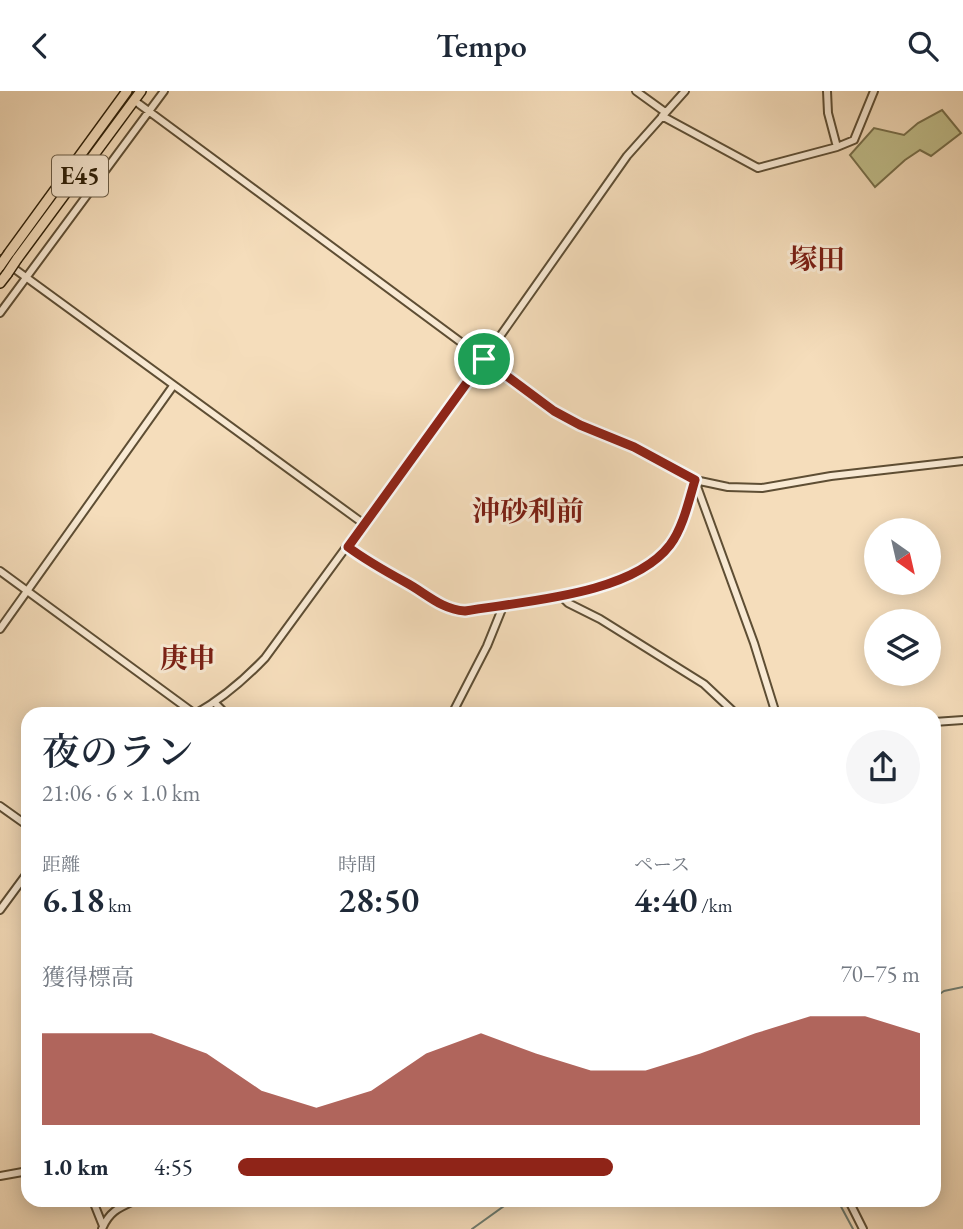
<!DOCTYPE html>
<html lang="ja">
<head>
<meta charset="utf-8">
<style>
  body { margin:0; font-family:"EB Garamond","Noto Serif JP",serif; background:#f6f6f7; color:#1f2937; height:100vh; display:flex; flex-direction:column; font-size:26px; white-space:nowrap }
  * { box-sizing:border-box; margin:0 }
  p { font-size:23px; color:#747a83 }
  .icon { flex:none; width:38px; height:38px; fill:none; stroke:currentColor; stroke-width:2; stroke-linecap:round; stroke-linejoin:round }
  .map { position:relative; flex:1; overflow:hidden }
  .details { position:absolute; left:21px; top:616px; width:920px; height:500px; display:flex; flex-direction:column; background:#fff; border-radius:21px; box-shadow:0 4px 18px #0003 }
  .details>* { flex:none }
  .needle { width:46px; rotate:146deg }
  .buttons { position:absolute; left:864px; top:427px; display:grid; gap:14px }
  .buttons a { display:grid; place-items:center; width:77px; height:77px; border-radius:50%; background:#fff; box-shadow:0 4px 18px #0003; font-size:35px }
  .pin { position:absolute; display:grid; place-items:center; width:60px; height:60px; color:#fff; margin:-30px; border:4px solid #fff; border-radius:50%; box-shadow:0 2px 7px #0007 }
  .round { display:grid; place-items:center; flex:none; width:74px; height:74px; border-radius:37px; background:#f6f6f7 }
  .headline { display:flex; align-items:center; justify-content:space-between; height:119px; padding:0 21px }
  h1 { font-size:38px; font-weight:600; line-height:52px }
  .figures { display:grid; grid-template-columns:repeat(3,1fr); gap:10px; height:119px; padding:7px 21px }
  .figures div { display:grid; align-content:center }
  .figures b { font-size:35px; font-weight:600 }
  .figures small { font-size:19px; font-weight:400 }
  .figures p { font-size:19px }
  .chart { height:196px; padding:14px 21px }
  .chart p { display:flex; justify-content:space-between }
  .chart svg { width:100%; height:126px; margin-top:7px; fill:#8f2418; opacity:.7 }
  ul { padding:0 21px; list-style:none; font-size:23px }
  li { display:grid; grid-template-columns:112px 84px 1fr; align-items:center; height:52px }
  li i { height:18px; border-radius:9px; background:#8f2418 }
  header { display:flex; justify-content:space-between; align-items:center; height:91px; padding:0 21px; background:#fff; font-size:32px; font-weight:600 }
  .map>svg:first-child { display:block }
  .green { fill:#c1bf8c; stroke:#766e4a; stroke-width:2 }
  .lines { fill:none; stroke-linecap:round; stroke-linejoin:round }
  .stream { stroke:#707c6f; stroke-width:2 }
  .minor-casing { stroke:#5e4e34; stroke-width:10 }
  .highway-casing { stroke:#2c1e07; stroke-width:12 }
  .minor { stroke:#f8e9d3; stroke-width:6 }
  .highway { stroke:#f5ddbb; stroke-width:9 }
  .highway-bridge-casing { stroke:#2c1e07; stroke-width:12; stroke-linecap:butt }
  .highway-bridge { stroke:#f5ddbb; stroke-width:9 }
  .route-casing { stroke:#fff; stroke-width:14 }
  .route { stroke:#8f2418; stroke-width:9 }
  .labels { text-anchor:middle; stroke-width:6; stroke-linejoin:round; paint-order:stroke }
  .shield { fill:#f8e9d3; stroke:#695b44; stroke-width:2 }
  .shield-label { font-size:24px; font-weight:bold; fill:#2c1e07 }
  .neighbourhood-label { font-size:28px; font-weight:bold; fill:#7a1f14; stroke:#f8e9d3 }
</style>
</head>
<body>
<header><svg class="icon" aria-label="back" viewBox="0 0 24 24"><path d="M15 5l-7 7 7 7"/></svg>Tempo<svg class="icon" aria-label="search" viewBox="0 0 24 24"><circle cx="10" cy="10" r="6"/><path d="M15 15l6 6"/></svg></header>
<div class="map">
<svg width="963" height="1138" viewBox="0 0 963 1138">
  <rect width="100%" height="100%" fill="#f5ddbb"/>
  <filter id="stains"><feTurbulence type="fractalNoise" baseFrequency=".00286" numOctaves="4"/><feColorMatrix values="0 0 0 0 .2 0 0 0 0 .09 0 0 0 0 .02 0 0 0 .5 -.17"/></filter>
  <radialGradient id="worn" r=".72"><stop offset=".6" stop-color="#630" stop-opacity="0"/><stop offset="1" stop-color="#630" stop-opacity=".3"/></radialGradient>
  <path class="green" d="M942,19L961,42L931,65L920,59L905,69L875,96L850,64L874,37L904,44L918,32Z"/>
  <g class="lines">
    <path class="stream" d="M934,907L944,900L963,896
      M838,1110L853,1138
      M472,1138L511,1110"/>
    <g class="minor-casing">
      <path id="minor" d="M636,0L665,21
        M827,0L828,22L837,56
        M139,13L554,320L580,334L634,356L695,389L728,396L762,397L831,385L963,370
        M662,25L758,77L837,56L854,49L874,0
        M1,168L364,433
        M0,222L164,0
        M695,390L754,552L776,623
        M348,456C367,470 384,480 405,491C426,502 440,518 465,520C524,510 632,504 670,454C683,437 689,409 695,389
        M0,480L195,623C222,608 244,589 265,567L484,268L627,65L685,0
        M562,506L568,512L600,528L704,593L736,623
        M0,538L173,295
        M215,612L226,623
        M452,623L487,555L504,513
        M934,631L963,629
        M0,715L28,735
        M0,819L28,781
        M0,1085L28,1080
        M93,1110L103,1135
        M849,1110L863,1138
        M102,1138C109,1121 118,1117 134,1110"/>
    </g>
    <g class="highway-casing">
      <path id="highway" d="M9,162L127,0
        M17,168L141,0
        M0,192L7,183"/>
    </g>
    <use href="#minor" class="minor"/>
    <use href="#highway" class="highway"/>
    <g class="highway-bridge-casing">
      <path id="highway-bridge" d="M0,175L9,162
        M7,183L17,168"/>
    </g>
    <use href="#highway-bridge" class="highway-bridge"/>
  </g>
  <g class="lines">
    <g class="route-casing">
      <path id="route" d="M484,268L554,320L580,334L634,356L695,389C689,409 683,437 670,454C632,504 524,510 465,520C440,518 426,502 405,491C385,480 367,470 348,456Z"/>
    </g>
    <use href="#route" class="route"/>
  </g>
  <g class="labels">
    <rect class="shield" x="52" y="64.5" width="56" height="41" rx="5"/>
    <g class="shield-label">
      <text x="80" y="93">E45</text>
    </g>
    <g class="neighbourhood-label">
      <text x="817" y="178">塚田</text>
      <text x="528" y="430">沖砂利前</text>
      <text x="188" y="577">庚申</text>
    </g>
  </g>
  <rect width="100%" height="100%" filter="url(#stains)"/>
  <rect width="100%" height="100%" fill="url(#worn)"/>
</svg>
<div class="buttons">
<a><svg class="needle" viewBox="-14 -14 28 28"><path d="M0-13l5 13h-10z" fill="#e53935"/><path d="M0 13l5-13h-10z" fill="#747a83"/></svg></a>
<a><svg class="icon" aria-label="layers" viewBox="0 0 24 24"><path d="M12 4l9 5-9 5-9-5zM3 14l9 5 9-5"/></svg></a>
</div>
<div class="pin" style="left:484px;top:268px;background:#1e9e55"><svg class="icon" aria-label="arrive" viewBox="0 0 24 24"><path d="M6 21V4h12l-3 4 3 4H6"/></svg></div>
<section class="details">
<div class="headline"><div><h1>夜のラン</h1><p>21:06 · 6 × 1.0 km</p></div><a class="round"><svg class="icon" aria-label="share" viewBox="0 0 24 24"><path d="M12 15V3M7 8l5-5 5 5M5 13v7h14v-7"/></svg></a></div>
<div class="figures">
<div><p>距離</p><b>6.18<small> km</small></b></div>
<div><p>時間</p><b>28:50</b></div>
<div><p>ペース</p><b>4:40<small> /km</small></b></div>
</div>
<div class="chart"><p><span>獲得標高</span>70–75 m</p>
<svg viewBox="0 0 160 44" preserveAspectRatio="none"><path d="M0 44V12L10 12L20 12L30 19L40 32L50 38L60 32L70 19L80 12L90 19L100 25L110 25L120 19L130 12L140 6L150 6L160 12V44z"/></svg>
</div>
<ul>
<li><b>1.0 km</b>4:55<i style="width:55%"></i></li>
</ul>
</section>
</div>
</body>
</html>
